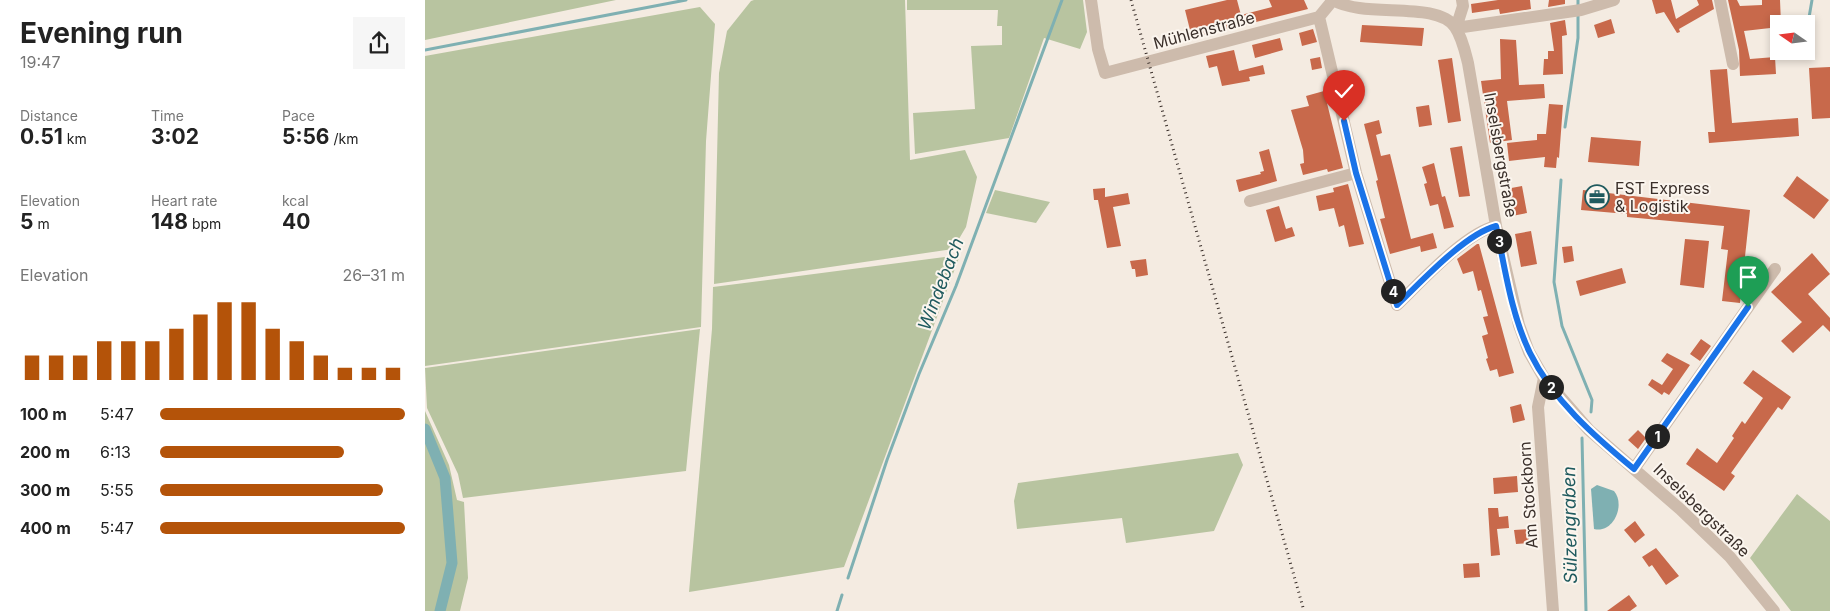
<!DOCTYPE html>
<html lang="en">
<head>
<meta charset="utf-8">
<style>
  body { margin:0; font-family:Inter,sans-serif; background:#f6f6f6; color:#222; height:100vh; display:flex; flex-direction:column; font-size:19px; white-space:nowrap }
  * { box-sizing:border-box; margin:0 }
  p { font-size:16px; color:#767676 }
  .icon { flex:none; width:28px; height:28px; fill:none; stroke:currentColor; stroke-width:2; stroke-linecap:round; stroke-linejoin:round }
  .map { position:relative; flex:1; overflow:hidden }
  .details { display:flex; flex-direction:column; background:#fff; width:425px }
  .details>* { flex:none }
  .needle { width:32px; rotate:284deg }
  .buttons { position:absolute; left:1345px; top:15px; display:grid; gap:10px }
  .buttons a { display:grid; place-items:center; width:45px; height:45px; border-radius:0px; background:#fff; box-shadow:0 2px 8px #0003; font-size:25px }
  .pin { position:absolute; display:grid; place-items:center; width:42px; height:42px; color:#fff; margin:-51px -21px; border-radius:50% 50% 50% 0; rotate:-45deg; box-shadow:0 0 5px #0007 }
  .pin .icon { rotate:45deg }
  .km { position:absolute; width:25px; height:25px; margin:-12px; border-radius:50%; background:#222; color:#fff; font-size:14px; line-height:25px; text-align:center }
  .round { display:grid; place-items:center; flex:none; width:52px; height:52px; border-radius:0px; background:#f6f6f6 }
  .head { display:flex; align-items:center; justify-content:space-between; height:85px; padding:0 20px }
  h1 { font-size:28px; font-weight:700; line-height:38px }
  .stats { display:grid; grid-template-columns:repeat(3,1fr); gap:8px; height:85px; padding:5px 20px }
  .stats div { display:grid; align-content:center }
  .stats b { font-size:21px; font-weight:700 }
  .stats small { font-size:14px; font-weight:400 }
  .stats p { font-size:14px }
  .chart { height:140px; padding:10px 20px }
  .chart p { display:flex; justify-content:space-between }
  .chart svg { width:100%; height:90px; margin-top:5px; stroke:#b45309; stroke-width:6 }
  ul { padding:0 20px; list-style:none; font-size:16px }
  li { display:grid; grid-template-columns:80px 60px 1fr; align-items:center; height:38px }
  li i { height:12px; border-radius:6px; background:#b45309 }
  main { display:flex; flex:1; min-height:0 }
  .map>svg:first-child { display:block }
  .green { fill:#b8c4a0 }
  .water { fill:#7fb0b2 }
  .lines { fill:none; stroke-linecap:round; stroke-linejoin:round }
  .stream { stroke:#7fb0b2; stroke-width:3 }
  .canal { stroke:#7fb0b2; stroke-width:11 }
  .building { fill:#c8694b }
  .minor { stroke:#cdbbac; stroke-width:12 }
  .rail { stroke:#3b302b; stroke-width:3; stroke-dasharray:1 4; stroke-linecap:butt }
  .route-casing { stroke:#fff; stroke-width:10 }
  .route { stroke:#1a73e8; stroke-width:6 }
  .labels { text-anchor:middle; stroke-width:4; stroke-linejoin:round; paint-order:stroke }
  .street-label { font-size:16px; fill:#3b302b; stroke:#fbf5ee }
  .poi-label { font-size:16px; fill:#3b302b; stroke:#fbf5ee; text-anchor:start }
  .water-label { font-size:18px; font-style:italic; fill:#1f5a5e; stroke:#fbf5ee }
</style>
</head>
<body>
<main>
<section class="details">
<div class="head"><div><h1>Evening run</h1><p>19:47</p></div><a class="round"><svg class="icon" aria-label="share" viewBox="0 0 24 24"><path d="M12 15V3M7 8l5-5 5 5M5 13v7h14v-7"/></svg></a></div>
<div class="stats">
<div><p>Distance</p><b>0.51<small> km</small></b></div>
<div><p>Time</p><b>3:02</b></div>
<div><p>Pace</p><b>5:56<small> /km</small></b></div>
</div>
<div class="stats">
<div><p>Elevation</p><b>5<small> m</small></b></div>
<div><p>Heart rate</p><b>148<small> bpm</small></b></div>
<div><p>kcal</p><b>40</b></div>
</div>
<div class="chart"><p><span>Elevation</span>26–31 m</p>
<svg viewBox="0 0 160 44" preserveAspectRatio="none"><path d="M5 44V32M15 44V32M25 44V32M35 44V25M45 44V25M55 44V25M65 44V19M75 44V12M85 44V6M95 44V6M105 44V19M115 44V25M125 44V32M135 44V38M145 44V38M155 44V38"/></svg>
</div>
<ul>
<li><b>100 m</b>5:47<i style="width:100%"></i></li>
<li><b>200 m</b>6:13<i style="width:75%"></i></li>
<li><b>300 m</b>5:55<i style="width:91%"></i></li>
<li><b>400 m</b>5:47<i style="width:100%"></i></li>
</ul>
</section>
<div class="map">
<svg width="1405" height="611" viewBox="0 0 1405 611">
  <rect width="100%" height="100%" fill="#f4ebe1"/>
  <path class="green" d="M0,0H191L0,40Z
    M329,0H480L485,160L540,150L552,177L541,227L528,249L289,284L294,73L302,31L326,1Z
    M482,0H658L662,32L655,49L619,38L584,138L490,154L488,113L550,109L546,46L577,45V26H572L573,10H482Z
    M275,7L290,24L281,141L276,327L0,366V56Z
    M570,190L625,202L611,223L561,213Z
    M535,255L419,567L264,592L287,329L288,287Z
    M275,329L261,471L38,498L33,474L2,408L0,368Z
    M0,411L24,465L32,500L39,502L43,578L35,611H0Z
    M813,453L818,465L789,531L701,543L697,518L592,529L589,501L593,483Z
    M1372,494L1405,521V611H1366L1325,558Z"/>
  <path class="water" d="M1172,485L1189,491C1201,505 1188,534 1169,529L1166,489Z"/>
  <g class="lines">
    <path class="stream" d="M1153,0V8
      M1381,35L1387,0
      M0,50L261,0
      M1378,55L1379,51
      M1140,127L1153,38V14
      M1136,180L1129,282L1137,326L1167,400L1166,412
      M1157,438L1161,611
      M423,578L462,460L494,374L531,286L637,0
      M412,611L417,595"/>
    <path class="canal" d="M0,429L20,478L27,563L15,611"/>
  </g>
  <path class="building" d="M802,0H812L816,15L847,7L844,0H879L883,9L767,38L760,10Z
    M1073,0H1105L1106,9L1075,14L1074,9L1047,13L1046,4Z
    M1124,0H1140V4L1123,7Z
    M1227,0H1246L1251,19L1274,5L1272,0H1287L1289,9L1254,29L1255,32L1252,33L1239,12L1231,14Z
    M1303,0H1312L1315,6L1337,5V0H1355L1356,24H1354V27L1319,31L1325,59L1350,57L1351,74L1315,76L1314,50Z
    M1186,19L1190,33L1173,38L1169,25Z
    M1140,20L1142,35L1137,36L1138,74L1118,75L1119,59H1123V51H1129L1125,23Z
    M937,25L999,28L997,46L935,42Z
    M888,29L892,42L877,46L874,33Z
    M855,38L858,50L830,58L827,45Z
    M1075,39L1091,40L1094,85L1119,84L1120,98L1082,101L1087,140L1065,143L1056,81L1076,79Z
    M809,50L814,71L838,65L840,74L824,77L825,81L797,86L792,66L784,68L781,56Z
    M895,57L897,68L887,70L885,59Z
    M1027,58L1036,121L1023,123L1013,60Z
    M1405,67V118L1387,119L1384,68Z
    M1302,69L1307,123L1373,118L1374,136L1284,143L1283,132H1290L1285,70Z
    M899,91L918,168L903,172L902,169L878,175L875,164L879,163L878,150L866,110L884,106L881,96Z
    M1124,104L1138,105L1134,158L1132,157L1131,168L1119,167L1120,157L1084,161L1082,143L1112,140V134H1121Z
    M1004,105L1007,125L994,127L991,107Z
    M954,120L957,133L951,135L956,156L965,154L986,239L1008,233L1012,248L996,252L995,246L965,254L955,219L960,218L951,181L953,180L939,124Z
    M1166,137L1216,141L1214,166L1163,162Z
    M1037,146L1045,196L1034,197L1025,148Z
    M844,149L852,181L814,192L811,180L836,174L835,172L839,171L834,152Z
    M1009,163L1017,197L1020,196L1029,227L1019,229L1013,204L1005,206L999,184L1002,183L997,167Z
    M1372,176L1404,200L1389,219L1358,196Z
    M923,184L939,244L924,247L919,225L914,227L909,208L894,211L891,196L909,192L908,188Z
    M1097,186L1102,213L1087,216L1081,189Z
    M680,188V197L703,193L705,204L688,207L696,246L682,248L673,200H669L668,189Z
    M1158,190L1325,210L1315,303L1297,301L1303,250L1296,249L1299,226L1202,217V214L1156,210Z
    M854,206L861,229L867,227L870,236L850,242L841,210Z
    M1106,231L1112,264L1096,267L1090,234Z
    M1260,239L1284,241L1279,288L1255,285Z
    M1052,244H1054L1089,373L1074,377L1072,369L1065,371L1061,359L1063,358L1057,336L1063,334L1058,317L1063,316L1056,290L1053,291L1048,271L1038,274L1032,259Z
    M1147,246L1149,261L1139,263L1137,247Z
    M1387,253L1405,274L1383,294L1405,318V332L1398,325L1368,353L1356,341L1377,322L1346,292Z
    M721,259L723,275L711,277L710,269H707L705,261Z
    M1197,268L1201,283L1155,296L1151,281Z
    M1276,339L1286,346L1275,361L1265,354Z
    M1242,353L1265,365L1244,395L1239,392L1237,395L1223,385L1227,379L1237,385L1248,369L1236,361Z
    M1328,370L1366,397L1357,410L1353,407L1306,473L1310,476L1299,491L1261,464L1272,448L1292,463L1309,438L1307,436L1317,421L1320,424L1338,398L1318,383Z
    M1096,404L1100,420L1088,423L1085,407Z
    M1213,430L1221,438L1213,449L1203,440Z
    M1092,476L1093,492L1069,494L1068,478Z
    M1063,508H1073L1074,517L1083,516L1084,528L1072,529L1075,555L1066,556Z
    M1210,521L1220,535L1210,543L1199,530Z
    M1103,529L1104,543L1091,544L1089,530Z
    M1231,548L1254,576L1241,585L1227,565L1224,567L1217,557Z
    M1054,563L1055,577L1039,578L1038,564Z
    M1204,595L1212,606L1205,611H1182Z"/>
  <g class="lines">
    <path class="minor" d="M666,0L673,49L680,73L894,17L908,0
      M908,0C939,19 1011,0 1030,27C1037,37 1040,51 1043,63L1071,226L1094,325L1104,352L1119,378L1164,430L1255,509L1305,557L1349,611
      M1295,0L1308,64
      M894,17L931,173L972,305C996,282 1040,233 1071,226
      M1031,28L1156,10L1189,0
      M1031,28L1038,6L1037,0
      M825,201L931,173
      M1119,378L1113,407L1128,611
      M1209,469L1350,269"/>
    <path class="rail" d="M706,0L879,611"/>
  </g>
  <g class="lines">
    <g class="route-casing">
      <path id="route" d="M919,121L931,173L972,305C996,282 1040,234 1071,226C1080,268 1086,314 1105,353C1128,400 1169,436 1209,469L1323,307"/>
    </g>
    <use href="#route" class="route"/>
  </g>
  <defs>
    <g id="office-ring" transform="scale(1.25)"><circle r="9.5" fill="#fbf5ee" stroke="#1f5a5e" stroke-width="1.5"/><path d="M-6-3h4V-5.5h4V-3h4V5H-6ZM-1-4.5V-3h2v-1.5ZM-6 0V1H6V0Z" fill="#1f5a5e"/></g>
  </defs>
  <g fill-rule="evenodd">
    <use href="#office-ring" x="1172" y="197"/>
  </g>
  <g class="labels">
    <g class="street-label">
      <text transform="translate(779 30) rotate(-15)" y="6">Mühlenstraße</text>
      <text transform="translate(1076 155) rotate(80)" y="6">Inselsbergstraße</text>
      <text transform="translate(1103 495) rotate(-94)" y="6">Am Stockborn</text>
      <text transform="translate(1277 510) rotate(44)" y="6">Inselsbergstraße</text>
    </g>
    <g class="poi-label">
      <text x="1190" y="194">FST Express<tspan x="1190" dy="18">&amp; Logistik</tspan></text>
    </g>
    <g class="water-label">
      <text transform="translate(516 284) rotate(-69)" y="6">Windebach</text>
      <text transform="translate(1145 525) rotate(-91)" y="6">Sülzengraben</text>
    </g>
  </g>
</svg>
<div class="buttons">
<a><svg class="needle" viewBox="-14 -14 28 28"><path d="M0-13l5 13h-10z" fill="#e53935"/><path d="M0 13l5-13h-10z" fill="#767676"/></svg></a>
</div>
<div class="pin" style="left:1323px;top:307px;background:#1e9e55"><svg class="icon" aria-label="arrive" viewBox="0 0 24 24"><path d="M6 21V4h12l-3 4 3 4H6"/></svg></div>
<div class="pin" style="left:919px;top:121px;background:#d93025"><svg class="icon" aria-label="check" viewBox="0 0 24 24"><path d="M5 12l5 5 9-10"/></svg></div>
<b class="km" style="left:1232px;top:436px">1</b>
<b class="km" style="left:1126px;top:387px">2</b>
<b class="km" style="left:1074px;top:241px">3</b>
<b class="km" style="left:968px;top:291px">4</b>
</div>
</main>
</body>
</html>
